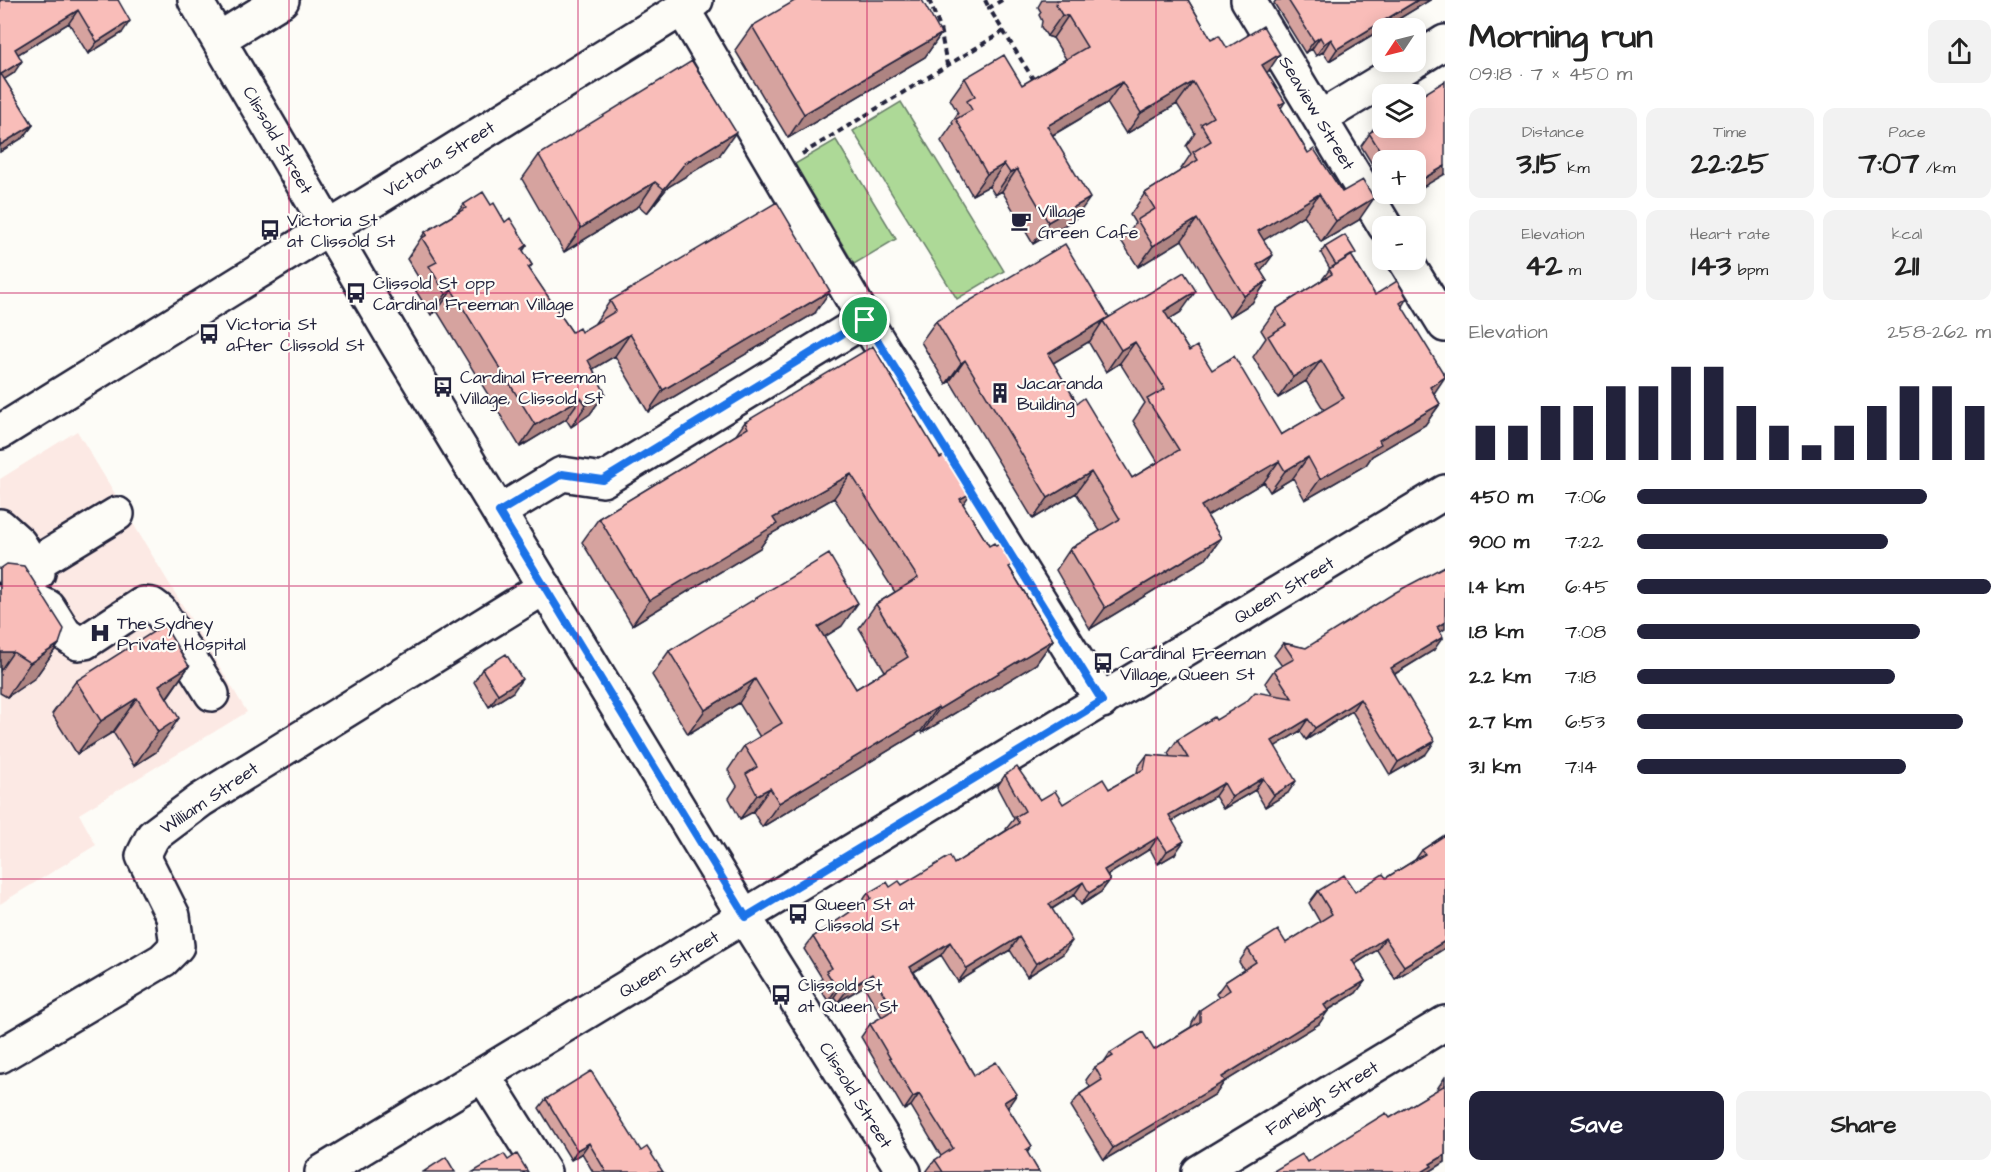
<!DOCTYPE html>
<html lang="en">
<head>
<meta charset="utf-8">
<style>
  body { margin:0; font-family:"Architects Daughter",sans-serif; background:#f2f2f2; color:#222; height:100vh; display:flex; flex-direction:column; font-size:22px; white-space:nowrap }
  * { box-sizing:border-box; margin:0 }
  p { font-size:20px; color:#767676 }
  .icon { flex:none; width:33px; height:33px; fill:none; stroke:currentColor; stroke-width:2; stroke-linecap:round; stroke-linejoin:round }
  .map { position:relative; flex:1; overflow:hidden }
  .details { display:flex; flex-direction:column; background:#fff; width:570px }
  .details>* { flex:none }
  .needle { width:39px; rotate:235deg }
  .controls { position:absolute; left:1372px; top:18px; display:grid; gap:12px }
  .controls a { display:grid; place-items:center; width:54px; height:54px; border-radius:12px; background:#fff; box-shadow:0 3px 15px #0003; font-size:30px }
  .pin { position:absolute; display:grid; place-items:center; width:51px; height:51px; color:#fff; margin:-26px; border:3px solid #fff; border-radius:50%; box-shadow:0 2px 6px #0007 }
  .round { display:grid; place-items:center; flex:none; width:63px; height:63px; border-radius:12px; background:#f2f2f2 }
  .overview { display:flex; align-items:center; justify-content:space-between; height:102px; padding:0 24px }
  h1 { font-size:33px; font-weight:800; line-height:45px }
  .metrics { display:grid; grid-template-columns:repeat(3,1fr); gap:9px; height:102px; padding:6px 24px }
  .metrics div { display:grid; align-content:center; border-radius:12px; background:#f2f2f2; text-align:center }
  .metrics b { font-size:30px; font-weight:800 }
  .metrics small { font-size:16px; font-weight:400 }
  .metrics p { font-size:16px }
  .chart { height:168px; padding:12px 24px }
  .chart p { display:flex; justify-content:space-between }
  .chart svg { width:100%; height:108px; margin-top:6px; stroke:#22223b; stroke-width:6 }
  .action { display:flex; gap:12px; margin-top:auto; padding:12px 24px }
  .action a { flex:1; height:69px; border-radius:12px; background:#22223b; color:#fff; font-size:24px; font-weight:800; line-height:69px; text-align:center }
  .action a+a { background:#f2f2f2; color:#222 }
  ul { padding:0 24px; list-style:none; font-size:20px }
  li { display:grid; grid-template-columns:96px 72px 1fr; align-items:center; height:45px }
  li i { height:15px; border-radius:8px; background:#22223b }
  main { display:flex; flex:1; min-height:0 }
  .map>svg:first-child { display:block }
  .built { fill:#fce9e4 }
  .green { fill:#add997; stroke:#687e69; stroke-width:1.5 }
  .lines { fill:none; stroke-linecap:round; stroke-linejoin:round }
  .minor-casing { stroke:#22223b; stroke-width:38 }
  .path { stroke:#22223b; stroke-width:4; stroke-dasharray:6 4.5; stroke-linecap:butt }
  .minor { stroke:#fdfcf7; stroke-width:33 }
  .wall { fill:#d6a39f; stroke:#22223b; stroke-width:1.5; fill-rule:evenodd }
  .shaded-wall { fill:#ae8482; stroke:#22223b; stroke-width:1.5 }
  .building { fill:#f9bdb9; stroke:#22223b; stroke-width:1.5 }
  .route-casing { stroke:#fff; stroke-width:12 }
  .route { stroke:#1a73e8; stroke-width:8 }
  .grid { fill:none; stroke:#c2185b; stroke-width:1.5; stroke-opacity:0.55 }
  .labels { text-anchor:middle; stroke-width:4.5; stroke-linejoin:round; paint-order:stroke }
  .street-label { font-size:18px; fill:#22223b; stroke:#fdfcf7 }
  .poi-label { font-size:18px; fill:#22223b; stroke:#fdfcf7; text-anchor:start }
</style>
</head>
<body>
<main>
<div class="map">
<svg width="1445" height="1172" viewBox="0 0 1445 1172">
  <rect width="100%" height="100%" fill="#fdfcf7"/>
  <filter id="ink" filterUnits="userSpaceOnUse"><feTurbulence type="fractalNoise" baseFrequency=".0167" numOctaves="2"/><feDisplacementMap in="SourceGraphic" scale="12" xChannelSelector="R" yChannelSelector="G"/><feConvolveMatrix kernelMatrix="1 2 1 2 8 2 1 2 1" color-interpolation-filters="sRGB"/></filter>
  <g filter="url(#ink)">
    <path class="built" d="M77,431L247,712L79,814L96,845L0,904V479Z"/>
    <path class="green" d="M901,102L1004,271L957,299L853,131Z
      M836,140L896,239L854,264L795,164Z"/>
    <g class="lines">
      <g class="minor-casing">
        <path id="minor" d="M195,0L397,344L755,934L904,1172
          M1248,0L1385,226
          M682,8L865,320
          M219,39L282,0
          M1416,60L1445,42
          M1320,118L1413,62
          M1405,260L1445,325
          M0,432L696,0
          M499,512L562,474L603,480L865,320L1102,701
          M0,526L19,543L38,573
          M0,556L32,599L48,607L65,634L78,643L85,642L143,604L152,605L160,611L212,694
          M15,576L117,514
          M0,1056L163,960L177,946L173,916L143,856L153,836L201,800L545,587
          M483,1075L544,1172
          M322,1172L1445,492
          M1199,1172L1445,1023"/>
      </g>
      <path class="path" d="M929,0L940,28L947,65
        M985,0L989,8
        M1002,0L989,8L1035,82
        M802,154L1004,31"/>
      <use href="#minor" class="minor"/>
    </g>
    <path class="wall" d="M0,0H118L122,33L88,54L69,23L18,54L14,73L4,79L33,125L24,137L0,152Z
      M1042,0H1188L1211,39L1267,73L1285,102L1281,108L1308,153L1359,220L1321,242L1304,215L1263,240L1261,272L1267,281L1252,303L1229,317L1182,240L1138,267L1122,242L1135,223L1130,215L1145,193L1179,172L1191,154L1186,146L1195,133L1177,104L1126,134L1107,103L1053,135L1075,219L1033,244L1002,191L995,195L989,186L972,195L941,141L953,124L952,122L958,113L950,99L965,78L1022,85L1066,59L1053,38L1047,36L1041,27L1042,21L1039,15L1041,12L1038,7Z
      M1276,0H1430L1329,61L1323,52L1316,56L1312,49L1305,53L1274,3Z
      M752,26L941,34L925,57L788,138L735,50Z
      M1378,122L1416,160H1383V182L1361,146Z
      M539,155L719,156L668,187L647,213L639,206L564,252L522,179Z
      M1390,194H1411L1395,202Z
      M464,204L491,205L505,222L527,245L523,251L532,265L529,269L572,332H581L595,324V323L610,301L815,313L648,412L615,356L593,369L605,393L590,414L571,427L566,419L520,447L437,311L431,315L414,288L420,280L407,259L425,232L457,213Z
      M1325,247L1353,258L1375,295L1407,298L1402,306L1434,394L1440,404L1425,425L1372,456L1366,465L1305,500L1293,478L1270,492L1264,482L1207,516L1221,538L1206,559L1090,629L1056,570L1070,549L1100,531L1076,493L1033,519L950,381L946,384L921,342L936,321L1108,319L1181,312L1169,319L1189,351L1212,370L1281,435L1324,410L1306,381L1278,398L1253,357L1266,338L1261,330L1276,309L1321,281L1330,269L1321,253ZM1090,341L1089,343L1106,372L1120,363L1145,403L1133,421L1158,462L1132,478L1077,403L1053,363Z
      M745,422L963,504L989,546L1011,570L1053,640L1036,664L922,733L921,731L762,827L753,812L740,819L729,798L737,786L728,770L744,746L760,737L739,703L688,734L652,675L669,651L842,626L824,637L856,689L885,671L859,628L876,604L895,592L834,498L769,535L760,548L632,625L582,542L599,518L736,435Z
      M0,569L59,644L35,678L7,697L0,693Z
      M1440,632L1434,650L1395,674L1426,754L1390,775L1352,711L1306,740L1300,731L1275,746L1288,793L1265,807L1255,790L1223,809L1215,796L1172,821L1175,854L1158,864L1150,849L1107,875L1110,880L1101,892L1081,905L1074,895L1052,909L1063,954L1027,977L1010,950L958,982L941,955L914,972L974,1075L1008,1107H1007L1032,1146L1027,1153L1039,1172H926L935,1160L941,1156L911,1106L904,1110L861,1037L870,1024L882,1017L864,986L838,1002L834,997L828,1001L817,984L822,978L804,949L813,937L859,906L868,893L890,887L902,885L954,864L1007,830L1006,829L1014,819L997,787L1005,775L1040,800L1063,804L1109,789L1137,773L1138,767L1147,755L1170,757L1168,753L1177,740L1216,720L1273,695L1265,683L1274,670L1282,666L1274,655L1283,643L1306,648Z
      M189,666L167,698L156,752L134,766L113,732L77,754L52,714L76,681Z
      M482,669L513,692L489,707L474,682Z
      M1445,835V948L1395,979L1377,950L1355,964L1365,981L1356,993L1327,1011L1319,1024L1224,1082L1216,1094L1104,1160L1071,1106L1080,1094L1090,1087L1086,1080L1095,1067L1104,1062L1110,1053L1154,1050L1191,1027L1192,1023L1200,1010L1219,998L1216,994L1225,982L1244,970L1239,962L1248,949L1286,943L1320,922L1309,903L1318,891L1355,892L1386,878L1415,860L1422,850Z
      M1445,1077V1162L1429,1172L1307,1162L1390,1118L1437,1090V1089Z
      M546,1099L641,1151L663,1172H593L582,1153L571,1160L539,1108Z"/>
    <path class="shaded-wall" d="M1418,0H1430L1329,61L1337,49Z
      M78,10L69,23L7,61L15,49Z
      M1062,15L1068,16L1053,38L1047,36Z
      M130,21L122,33L88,54L97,42Z
      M941,34L925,57L788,138L804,114Z
      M1320,37L1312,49L1305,53L1314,41Z
      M1331,39L1323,52L1316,56L1324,44Z
      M1280,54L1265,76L1262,65Z
      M22,61L14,73L0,82L1,74Z
      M1122,82L1107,103L1032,147L1047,126Z
      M1193,82L1177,104L1126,134L1141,113Z
      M33,125L24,137L0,152V145Z
      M736,132L719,156L668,187L647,213L664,189L685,163Z
      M1004,164L989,186L972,195L987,174Z
      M1445,166V174L1416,191V183Z
      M1017,169L1002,191L995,195L1010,173Z
      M655,182L639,206L564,252L581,228Z
      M1319,194L1304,215L1243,253L1258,231Z
      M1402,194H1411L1395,202Z
      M1090,198L1075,219L1033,244L1048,222Z
      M1374,198L1359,220L1321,242L1336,221Z
      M1197,219L1182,240L1138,267L1153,246Z
      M1273,255L1257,277V265Z
      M1267,281L1252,303L1229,317L1244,296Z
      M452,290L437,311L431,315L446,294Z
      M830,291L815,313L648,412L663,390Z
      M1196,291L1181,312L1149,332L1164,311Z
      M1109,317L1105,324L1103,321L1090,341L1033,375L1048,354Z
      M630,334L615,356L573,381L588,360Z
      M1135,342L1120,363L1106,372L1121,350Z
      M965,360L950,381L946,384L961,363Z
      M1321,360L1306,381L1278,398L1293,377Z
      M1445,377L1431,398L1430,387Z
      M605,393L590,414L571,427L586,405Z
      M581,398L566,419L520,447L535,425Z
      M1440,404L1425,425L1372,456L1366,465L1305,500L1320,479L1379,440Z
      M1308,457L1293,478L1270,492L1285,471Z
      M1279,461L1264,482L1187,528L1201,506Z
      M1091,472L1076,493L1033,519L1048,498Z
      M851,474L834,498L769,535L760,548L632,625L649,601L773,518Z
      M971,493L954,517L960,499Z
      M1221,538L1206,559L1090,629L1105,608Z
      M858,603L842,626L802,651L818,627Z
      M1445,622V629L1428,640L1437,627Z
      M1443,637L1434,650L1383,681L1391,668Z
      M1053,640L1036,664L922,733L939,709Z
      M59,644L35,678L7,697L30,663Z
      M0,652H13L0,671Z
      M189,666L165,700L159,685Z
      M522,679L513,692L489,707L498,694Z
      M755,679L739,703L688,734L705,710Z
      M137,698L113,732L77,754L101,721Z
      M1360,699L1352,711L1306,740L1315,728Z
      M938,707L921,731L762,827L779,803Z
      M179,718L156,752L134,766L158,732Z
      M1308,719L1300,731L1263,754L1272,741Z
      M1435,741L1426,754L1390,775L1398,762Z
      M1263,778L1255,790L1223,809L1232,797Z
      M1296,781L1288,793L1265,807L1274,795Z
      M1224,783L1215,796L1160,828L1169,815Z
      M770,788L753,812L740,819L757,795Z
      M1158,837L1150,849L1095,883L1104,870Z
      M1184,841L1175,854L1158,864L1167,851Z
      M1110,880L1101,892L1081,905L1089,893Z
      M1083,882L1074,895L1040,916L1049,904Z
      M1019,937L1010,950L958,982L967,969Z
      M1385,938L1377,950L1343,972L1352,960Z
      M1072,941L1063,954L1027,977L1036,964Z
      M1445,941V948L1395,979L1404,966Z
      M950,942L941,955L902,979L910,967Z
      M872,974L864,986L838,1002L847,990Z
      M1365,981L1356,993L1315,1018L1324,1005Z
      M843,984L834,997L828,1001L837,988Z
      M1328,1011L1319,1024L1224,1082L1216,1094L1104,1160L1113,1148L1222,1077Z
      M919,1094L911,1106L904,1110L913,1097Z
      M1017,1094L1008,1107L995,1115L1004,1102Z
      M589,1143L582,1153L571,1160L577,1150Z
      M1445,1155V1162L1429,1172H1422L1430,1164Z"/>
    <path class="building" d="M0,0H118L130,21L97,42L78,10L15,49L22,61L1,74L33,125L0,145Z
      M796,0H922L941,34L804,114L752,26Z
      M1057,0H1188L1211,39L1219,35L1227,48L1263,26L1280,54L1262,65L1285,102L1279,105L1308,153L1314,149L1342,192L1363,180L1374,198L1336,221L1319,194L1258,231L1273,255L1257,265L1267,281L1244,296L1197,219L1153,246L1137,220L1155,209L1145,193L1198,160L1193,152L1211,141L1201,124L1213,117L1193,82L1141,113L1122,82L1047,126L1090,198L1048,222L1017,169L1010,173L1004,164L987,174L956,119L972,110L967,101L975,96L965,78L1004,55L1022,85L1087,47L1068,16L1062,15L1056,5Z
      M1288,0H1418L1337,49L1331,39L1324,44L1320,37L1314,41Z
      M692,61L736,132L685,163L664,189L655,182L581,228L539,155Z
      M1445,81V166L1416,183V160H1386L1369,133L1381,126L1378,122L1383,119V128H1416V99Z
      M483,192L491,205L494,203L505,222L510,218L527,245L522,249L532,265L528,267L572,332L579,328L581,332L616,311L610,301L777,202L830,291L663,390L630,334L588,360L605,393L586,405L581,398L535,425L452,290L446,294L429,266L437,262L422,238L427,235L425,232L466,208L464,204Z
      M1345,235L1356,253L1336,265L1325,247Z
      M1065,244L1109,317L1048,354L1077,403L1084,398L1132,478L1179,450L1147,399L1165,389L1135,342L1121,350L1103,321L1184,272L1196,291L1164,311L1189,351L1197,346L1212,370L1234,356L1281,435L1344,398L1321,360L1293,377L1268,336L1286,325L1276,309L1332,274L1329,269L1351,255L1375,295L1397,281L1407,298L1400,303L1445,376V377L1430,387L1440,404L1379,440L1381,444L1320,479L1308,457L1285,471L1279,461L1201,506L1221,538L1105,608L1070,549L1120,519L1091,472L1048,498L965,360L961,363L936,321Z
      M873,346L940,458L947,454L971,493L960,499L989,546L994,543L996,546L1003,542L1016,563L1009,567L1053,640L939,709L938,707L779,803L770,788L757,795L746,774L757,767L744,746L782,723L755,679L705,710L669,651L829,554L858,603L818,627L856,689L908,657L876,604L918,578L851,474L773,518L777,524L649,601L599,518L748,428L745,422Z
      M7,564L24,566L64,629L59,644L30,663L13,652H0V569Z
      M1445,566V622L1437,627L1443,637L1391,668L1435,741L1398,762L1360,699L1315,728L1308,719L1272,741L1296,781L1274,795L1263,778L1232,797L1224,783L1169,815L1184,841L1167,851L1158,837L1104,870L1110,880L1089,893L1083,882L1049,904L1072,941L1036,964L1019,937L967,969L950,942L910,967L974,1075L996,1062L1017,1094L1004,1102L1032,1146L1026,1150L1039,1172H943L935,1160L953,1148L919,1094L913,1097L870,1024L893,1010L872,974L847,990L843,984L837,988L826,971L832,968L813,937L871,898L868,893L887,882L890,887L899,881L902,885L950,856L954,864L1019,823L1015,817L1025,811L1005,775L1017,767L1040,800L1055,791L1063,804L1103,779L1109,789L1144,769L1147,755L1188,758L1177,740L1214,717L1216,720L1247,701L1255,692L1292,698L1274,670L1294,659L1283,643L1306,648L1396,592Z
      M164,625L189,666L159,685L179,718L158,732L137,698L101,721L76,681Z
      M506,654L522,679L498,694L482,669Z
      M1445,835V941L1404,966L1385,938L1352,960L1365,981L1324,1005L1328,1011L1222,1077L1225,1081L1113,1148L1080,1094L1102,1080L1095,1067L1113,1056L1110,1053L1143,1032L1154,1050L1200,1022V1010L1230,990L1225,982L1256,962L1248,949L1278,930L1286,943L1332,914L1318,891L1344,875L1355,892L1383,874L1386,878L1425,854L1422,850Z
      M591,1071L641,1151L647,1147L663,1172H606L589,1143L577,1150L546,1099Z
      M1445,1085V1155L1430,1164L1432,1166L1422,1172H1272L1302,1154L1307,1162L1386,1113L1390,1118Z
      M504,1154L508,1160L517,1154L528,1172H473Z
      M446,1157L455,1172H423Z"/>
  </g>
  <g class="lines" filter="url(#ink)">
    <g class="route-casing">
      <path id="route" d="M865,320L1102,701L746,917L499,512L562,474L603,480Z"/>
    </g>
    <use href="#route" class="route"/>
  </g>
  <path class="grid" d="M289,0V1172M578,0V1172M867,0V1172M1156,0V1172M0,293H1445M0,586H1445M0,879H1445"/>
  <defs>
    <g id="cafe-bare" transform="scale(1.62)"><path d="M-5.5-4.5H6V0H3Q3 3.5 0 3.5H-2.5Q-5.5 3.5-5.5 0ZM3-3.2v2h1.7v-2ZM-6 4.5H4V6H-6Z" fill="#22223b" stroke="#fdfcf7" stroke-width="2.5" paint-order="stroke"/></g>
    <g id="bus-bare" transform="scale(1.62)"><path d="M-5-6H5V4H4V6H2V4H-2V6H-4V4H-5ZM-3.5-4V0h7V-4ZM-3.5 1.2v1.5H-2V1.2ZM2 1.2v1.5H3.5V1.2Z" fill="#22223b" stroke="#fdfcf7" stroke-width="2.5" paint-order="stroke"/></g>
    <g id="building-bare" transform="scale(1.62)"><path d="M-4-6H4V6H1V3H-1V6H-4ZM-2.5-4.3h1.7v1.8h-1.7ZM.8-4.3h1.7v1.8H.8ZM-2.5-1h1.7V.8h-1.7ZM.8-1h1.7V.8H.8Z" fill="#22223b" stroke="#fdfcf7" stroke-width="2.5" paint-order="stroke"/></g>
    <g id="hospital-bare" transform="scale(1.62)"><path d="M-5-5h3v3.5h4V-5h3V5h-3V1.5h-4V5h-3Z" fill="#22223b" stroke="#fdfcf7" stroke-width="2.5" paint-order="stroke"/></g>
  </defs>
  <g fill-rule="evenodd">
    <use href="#cafe-bare" x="1021" y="221"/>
    <use href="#bus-bare" x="270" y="230"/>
    <use href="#bus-bare" x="356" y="293"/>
    <use href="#bus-bare" x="209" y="334"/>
    <use href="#bus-bare" x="443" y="387"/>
    <use href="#building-bare" x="1000" y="393"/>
    <use href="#hospital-bare" x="100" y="633"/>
    <use href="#bus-bare" x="1103" y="663"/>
    <use href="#bus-bare" x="798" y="914"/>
    <use href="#bus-bare" x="781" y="995"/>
  </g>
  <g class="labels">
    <g class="street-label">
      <text transform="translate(1317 113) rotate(59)" y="6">Seaview Street</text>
      <text transform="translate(278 140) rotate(60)" y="6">Clissold Street</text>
      <text transform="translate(439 159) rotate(-32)" y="6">Victoria Street</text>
      <text transform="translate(1284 590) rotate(-31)" y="6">Queen Street</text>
      <text transform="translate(209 798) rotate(-34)" y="6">William Street</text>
      <text transform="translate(669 964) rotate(-31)" y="6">Queen Street</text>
      <text transform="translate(856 1095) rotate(58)" y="6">Clissold Street</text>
      <text transform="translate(1322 1098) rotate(-31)" y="6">Farleigh Street</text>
    </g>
    <g class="poi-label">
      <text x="1038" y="217">Village<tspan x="1038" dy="21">Green Cafe</tspan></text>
      <text x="287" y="226">Victoria St<tspan x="287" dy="21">at Clissold St</tspan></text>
      <text x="373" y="289">Clissold St opp<tspan x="373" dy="21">Cardinal Freeman Village</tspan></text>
      <text x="226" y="330">Victoria St<tspan x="226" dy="21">after Clissold St</tspan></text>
      <text x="460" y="383">Cardinal Freeman<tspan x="460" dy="21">Village, Clissold St</tspan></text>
      <text x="1017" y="389">Jacaranda<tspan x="1017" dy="21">Building</tspan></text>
      <text x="117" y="629">The Sydney<tspan x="117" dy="21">Private Hospital</tspan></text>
      <text x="1120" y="659">Cardinal Freeman<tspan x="1120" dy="21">Village, Queen St</tspan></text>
      <text x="815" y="910">Queen St at<tspan x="815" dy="21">Clissold St</tspan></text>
      <text x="798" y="991">Clissold St<tspan x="798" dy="21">at Queen St</tspan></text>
    </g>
  </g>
</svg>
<div class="controls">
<a><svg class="needle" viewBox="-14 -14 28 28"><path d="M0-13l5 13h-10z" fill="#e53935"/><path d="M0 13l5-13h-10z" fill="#767676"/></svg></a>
<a><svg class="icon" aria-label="layers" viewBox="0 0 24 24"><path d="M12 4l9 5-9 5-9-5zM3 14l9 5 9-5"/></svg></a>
<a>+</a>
<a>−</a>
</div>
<div class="pin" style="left:865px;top:320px;background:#1e9e55"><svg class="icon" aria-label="arrive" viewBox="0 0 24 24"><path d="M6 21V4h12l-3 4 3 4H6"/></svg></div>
</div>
<section class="details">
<div class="overview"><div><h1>Morning run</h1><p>09:18 · 7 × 450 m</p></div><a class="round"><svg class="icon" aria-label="share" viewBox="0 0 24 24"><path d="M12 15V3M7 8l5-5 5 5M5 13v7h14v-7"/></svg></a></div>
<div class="metrics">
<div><p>Distance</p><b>3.15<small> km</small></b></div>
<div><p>Time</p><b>22:25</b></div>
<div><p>Pace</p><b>7:07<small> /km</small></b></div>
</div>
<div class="metrics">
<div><p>Elevation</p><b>42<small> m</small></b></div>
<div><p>Heart rate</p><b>143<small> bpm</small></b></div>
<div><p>kcal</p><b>211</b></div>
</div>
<div class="chart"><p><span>Elevation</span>258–262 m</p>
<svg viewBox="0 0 160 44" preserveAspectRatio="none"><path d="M5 44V30M15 44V30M25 44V22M35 44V22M45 44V14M55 44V14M65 44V6M75 44V6M85 44V22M95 44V30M105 44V38M115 44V30M125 44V22M135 44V14M145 44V14M155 44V22"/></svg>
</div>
<ul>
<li><b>450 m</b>7:06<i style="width:82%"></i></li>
<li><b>900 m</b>7:22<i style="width:71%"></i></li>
<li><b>1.4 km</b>6:45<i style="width:100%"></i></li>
<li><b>1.8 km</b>7:08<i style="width:80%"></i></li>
<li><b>2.2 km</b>7:18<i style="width:73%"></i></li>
<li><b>2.7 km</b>6:53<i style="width:92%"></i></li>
<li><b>3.1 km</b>7:14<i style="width:76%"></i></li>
</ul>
<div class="action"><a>Save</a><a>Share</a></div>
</section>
</main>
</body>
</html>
